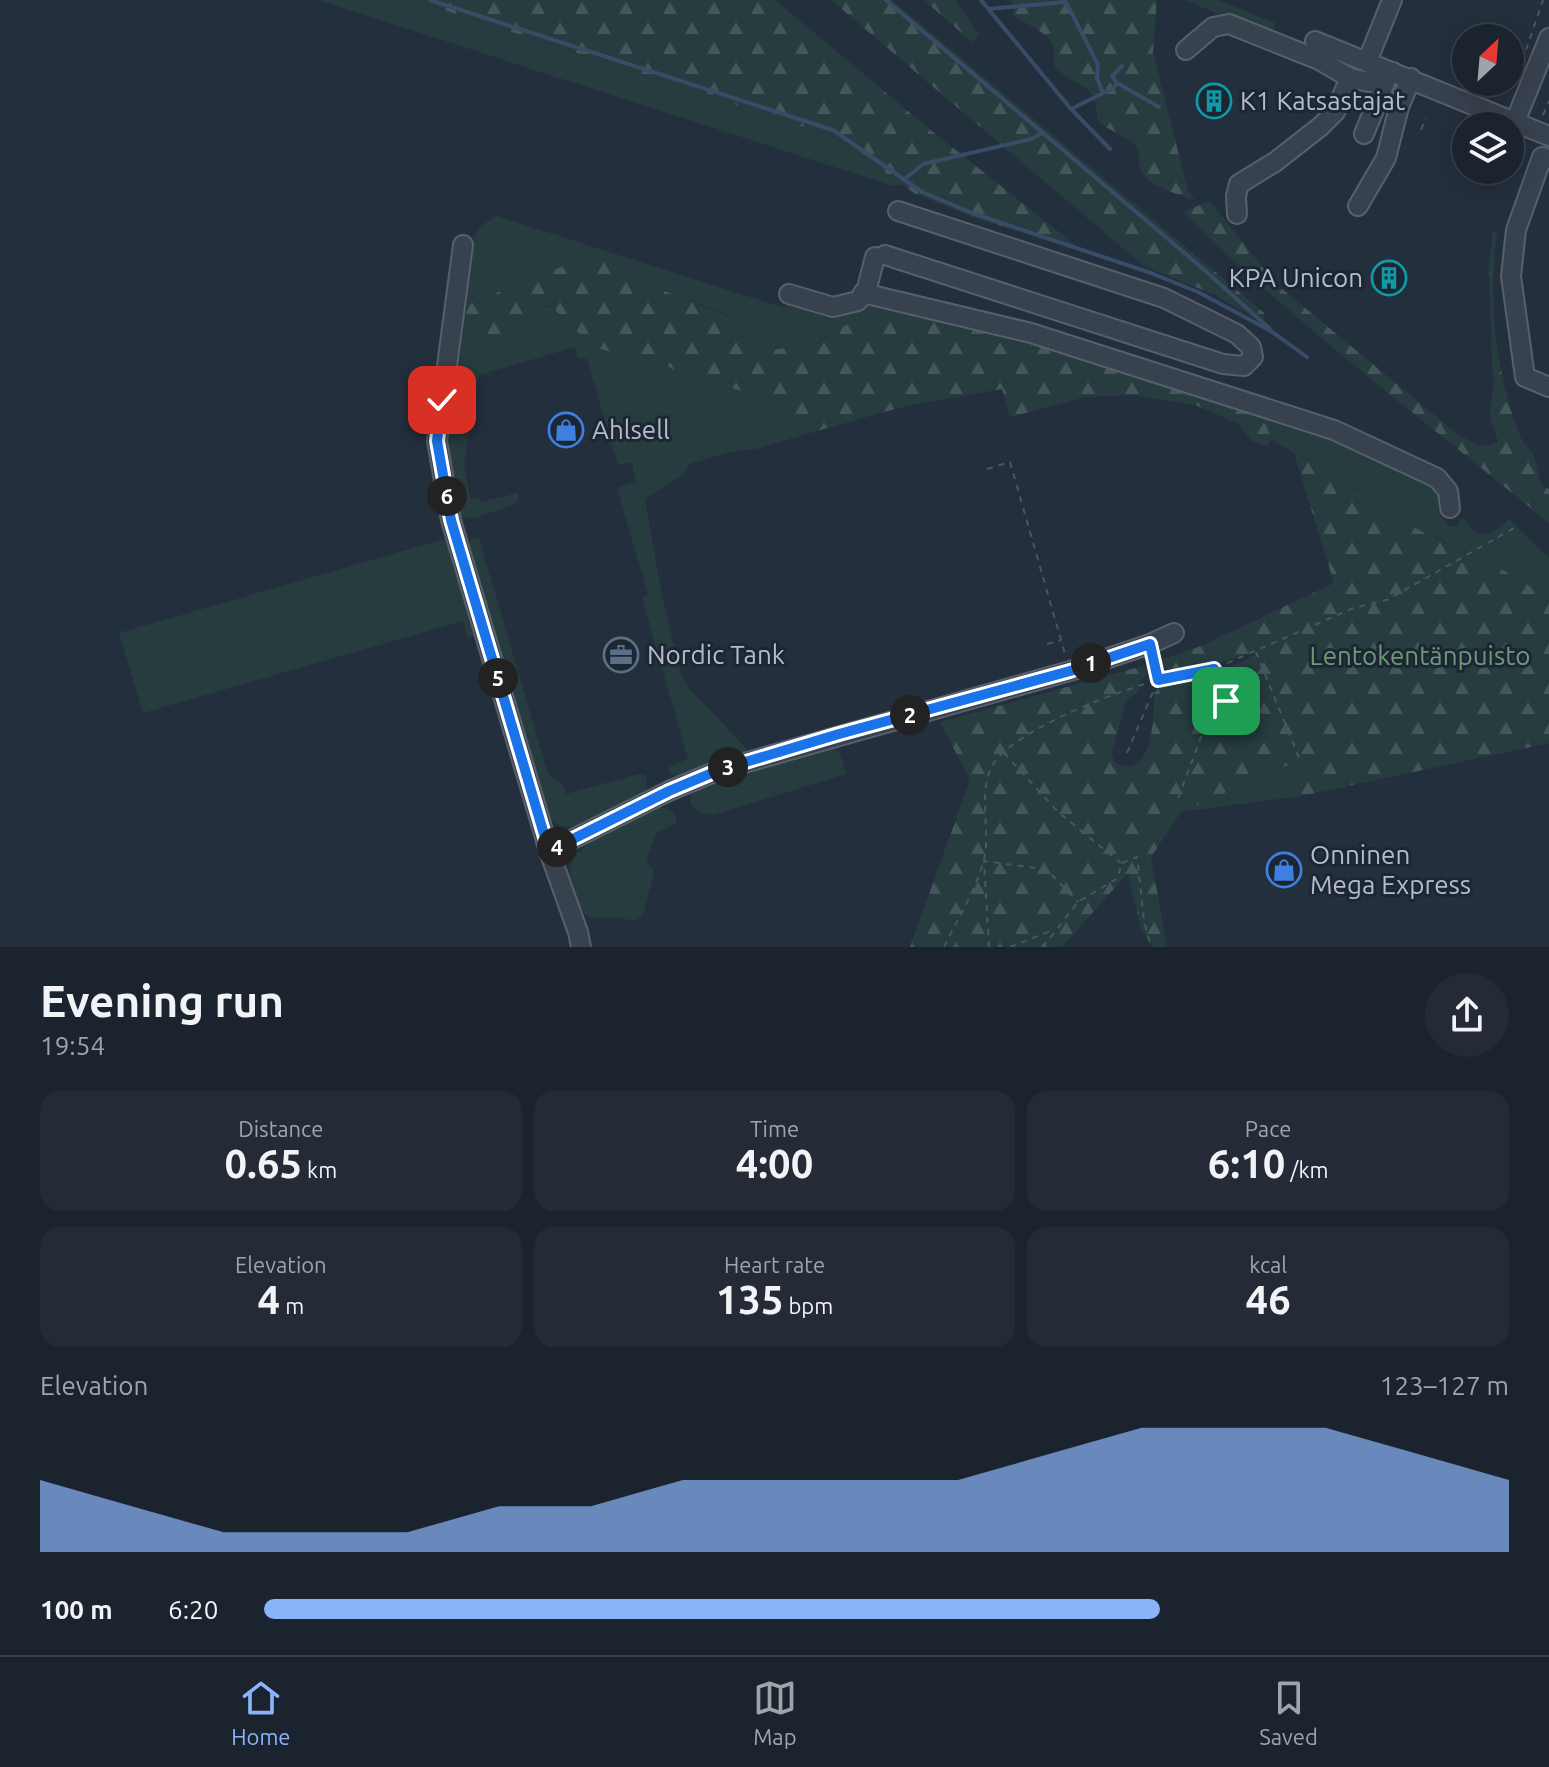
<!DOCTYPE html>
<html lang="en">
<head>
<meta charset="utf-8">
<style>
  body { margin:0; font-family:Ubuntu,sans-serif; background:#242b36; color:#f1f3f6; height:100vh; display:flex; flex-direction:column; font-size:30px; white-space:nowrap }
  * { box-sizing:border-box; margin:0 }
  p { font-size:26px; color:#a0a4aa }
  .icon { flex:none; width:44px; height:44px; fill:none; stroke:currentColor; stroke-width:2; stroke-linecap:round; stroke-linejoin:round }
  .map { position:relative; height:947px; overflow:hidden }
  .details { display:flex; flex-direction:column; background:#1b232e; flex:1 }
  .details>* { flex:none }
  .needle { width:52px; rotate:26deg }
  .buttons { position:absolute; left:1452px; top:24px; display:grid; gap:16px }
  .buttons a { display:grid; place-items:center; width:72px; height:72px; border-radius:50%; background:#1b232e; box-shadow:0 4px 20px #0003,0 0 0 2px #39404a; font-size:40px }
  .pin { position:absolute; display:grid; place-items:center; width:68px; height:68px; color:#fff; margin:-34px; border-radius:16px; box-shadow:0 4px 12px #0006 }
  .km { position:absolute; width:40px; height:40px; margin:-20px; border-radius:50%; background:#222; color:#fff; font-size:22px; line-height:40px; text-align:center }
  .round { display:grid; place-items:center; flex:none; width:84px; height:84px; border-radius:42px; background:#242b36 }
  .headline { display:flex; align-items:center; justify-content:space-between; height:136px; padding:0 40px }
  h1 { font-size:44px; font-weight:700; line-height:60px }
  .stats { display:grid; grid-template-columns:repeat(3,1fr); gap:12px; height:136px; padding:8px 40px }
  .stats div { display:grid; align-content:center; border-radius:20px; background:#242b36; text-align:center }
  .stats b { font-size:40px; font-weight:700 }
  .stats small { font-size:22px; font-weight:400 }
  .stats p { font-size:22px }
  .chart { height:224px; padding:16px 40px }
  .chart p { display:flex; justify-content:space-between }
  .chart svg { width:100%; height:144px; margin-top:8px; fill:#8ab4f8; opacity:.7 }
  ul { padding:0 40px; list-style:none; font-size:26px }
  li { display:grid; grid-template-columns:128px 96px 1fr; align-items:center; height:60px }
  li i { height:20px; border-radius:10px; background:#8ab4f8 }
  .dock { display:flex; justify-content:space-around; align-items:center; height:112px; border-top:2px solid #39404a; background:#1b232e; font-size:22px; color:#a0a4aa }
  .dock a { display:grid; justify-items:center; gap:4px }
  .dock .selected { color:#8ab4f8 }
  .map>svg:first-child { display:block }
  .grass { fill:#263c3f }
  .forest { fill:url(#forest-firs) }
  .lines { fill:none; stroke-linecap:round; stroke-linejoin:round }
  .stream { stroke:#394c67; stroke-width:4 }
  .minor-casing { stroke:#565f6c; stroke-width:22 }
  .path { stroke:#44595c; stroke-width:2; stroke-dasharray:6 6; stroke-linecap:butt }
  .minor { stroke:#38414e; stroke-width:18 }
  .route-casing { stroke:#fff; stroke-width:16 }
  .route { stroke:#1a73e8; stroke-width:10 }
  .labels { text-anchor:middle; stroke-width:6; stroke-linejoin:round; paint-order:stroke }
  .poi-label { font-size:26px; fill:#b4bcc9; stroke:#1d2633; text-anchor:start }
  .park-label { font-size:26px; fill:#6b9a76; stroke:#1d2633 }
</style>
</head>
<body>
<div class="map">
<svg width="1549" height="947" viewBox="0 0 1549 947">
  <defs>
    <pattern id="forest-firs" width="22" height="20" patternUnits="userSpaceOnUse" patternTransform="scale(2)"><rect width="22" height="20" fill="#263c3f"/><path d="M5 1l3.5 6h-7zM16 11l3.5 6h-7z" fill="#435659"/></pattern>
  </defs>
  <rect width="100%" height="100%" fill="#242f3e"/>
  <path class="grass" d="M318,0H413L835,137L903,184L893,186Z
    M1184,0H1218L1275,23L1271,35Z
    M497,216L784,308L787,303L870,298L1030,336L1274,414L1416,470L1441,491L1438,512L1449,526L1455,527L1463,517C1477,541 1491,537 1509,519L1549,558V598L1482,557L1469,556L1381,510L1361,491L1271,440L1267,426L1145,378L1024,342L900,312L838,328L819,342L777,349L760,346L739,335L728,315L642,282L612,263L581,259L520,331C529,321 538,302 553,308L592,346L617,354L658,361L678,372L761,397L790,415L806,434L756,449L729,452L690,464L684,474L645,499L662,596L681,675L690,689L746,748L744,754L677,777L668,771L669,766L688,759L642,598L648,595L617,488L636,482L632,462L618,465L587,359L578,358L575,347L479,375L475,397L450,386L471,248C476,230 481,224 497,216Z
    M462,414H472L464,464L470,499L479,498L480,502L518,493V500L514,505L474,518L458,517L445,439L446,421Z
    M448,538L477,636L468,638L463,621L143,713L119,633Z
    M479,538L548,774L563,784L566,794L639,774L646,775C647,782 648,788 643,793C637,800 623,804 615,808C593,820 567,838 546,816L467,548L471,540Z
    M832,747L840,753L846,774L713,815C699,813 686,809 692,793L697,788Z
    M1294,762L1301,796L1181,812Z
    M654,806L669,809L676,817V823L656,833L646,862L653,869L654,874L643,914L635,921L616,917L590,918C580,911 578,903 574,892C571,884 568,876 570,868C576,841 631,819 654,806Z"/>
  <path class="forest" d="M413,0H775L928,128L1079,248L1073,249L970,216L914,193L835,137Z
    M831,0H892L1264,313L1265,321L1261,322L1215,295L1144,266Z
    M924,0H955L979,35L972,42Z
    M1011,0H1157L1153,52L1188,191L1195,200C1180,195 1146,186 1140,169C1138,162 1141,152 1135,145C1126,135 1108,131 1098,121C1095,79 1083,93 1058,70C1049,62 1058,50 1051,41C1043,31 1025,23 1014,16Z
    M1210,201L1275,283L1457,434C1471,441 1484,451 1498,441C1495,432 1489,420 1490,410C1492,392 1496,385 1492,366L1489,263L1493,231L1497,233C1488,303 1495,370 1520,436C1523,444 1531,449 1534,457C1538,466 1537,476 1543,486L1549,489V523C1426,422 1296,325 1183,212Z
    M599,256L642,282L728,316L739,335L760,346L778,349L819,342L838,328L876,314L900,312L1024,342L1247,409L1267,426L1271,440L1267,446L1252,441L1237,423L1195,405L1130,395L1085,397L1010,417L1002,389L906,406L806,434L790,415L761,397L678,372L658,361L617,354L592,346L553,308L547,305L540,308C530,319 520,337 506,344C485,356 452,331 471,303L581,259Z
    M1294,453L1361,492L1381,510L1469,556L1482,557L1549,598V743L1301,796L1293,763L1181,812L1151,857L1167,947H1153L1141,929L1128,873L1062,947H910L970,780L940,722L1146,665L1149,670L1139,683L1138,692L1126,701L1112,753L1115,763C1154,781 1154,715 1154,693L1162,685L1205,677L1214,684L1217,690L1211,703L1235,716L1243,704C1210,657 1229,675 1259,651C1232,655 1177,687 1158,661L1201,646L1334,583Z"/>
  <g class="lines">
    <path class="stream" d="M430,0L833,130L922,192L972,213L1151,273L1198,292L1271,331L1307,357
      M886,0L1201,267L1270,329
      M981,0L1071,109L1110,149
      M1065,0L1098,65L1097,78L1103,93
      M988,9L1066,2
      M1122,66L1112,76L1117,83L1159,107
      M1071,109L1113,88L1117,83
      M906,178L923,164L1031,139L1042,133"/>
    <g class="minor-casing">
      <path id="minor" d="M1315,41L1549,136
        M1186,50L1213,27L1229,24L1319,60L1350,78L1369,82L1393,72
        M1367,62L1392,0
        M1515,122L1549,38
        M1364,134L1385,83L1381,77
        M1549,159L1542,157L1516,230L1511,276L1525,377L1549,387
        M1358,206L1386,158L1399,107L1411,78
        M1237,214L1236,196L1239,184L1275,162L1321,126L1335,112L1350,78
        M463,245L437,441L451,520L549,851
        M885,255L1223,364L1244,366L1253,357L1251,347L1237,334L1164,298L898,211
        M863,293L1031,333L1334,430L1437,478L1448,491L1450,508
        M789,294L833,307L858,301L867,288L875,257
        M581,947L578,932L549,851L669,791L719,770L1070,671L1150,644L1174,633"/>
    </g>
    <path class="path" d="M1526,50L1543,0
      M1543,115L1549,101
      M1421,130L1426,118
      M987,469L1010,462L1065,654
      M1047,644L1061,640
      M1256,652L1300,760
      M1216,668L1351,609L1389,599L1514,528
      M1004,753L1058,812L1121,863
      M1127,753L1158,680L1154,661
      M1122,863L1137,857L1144,921L1151,947
      M944,947C957,920 975,892 983,863C992,834 977,795 992,766C1011,731 1121,689 1160,680C1177,675 1196,673 1214,669L1226,701L1209,716L1177,801
      M989,947L984,861L1043,869L1050,873L1078,902
      M1010,947L1053,930
      M1043,947L1078,902L1118,878L1121,864"/>
    <use href="#minor" class="minor"/>
  </g>
  <g class="lines">
    <g class="route-casing">
      <path id="route" d="M442,400L437,441L451,520L549,851L669,791L719,770L839,734L1070,671L1150,644L1158,680L1214,669L1226,701"/>
    </g>
    <use href="#route" class="route"/>
  </g>
  <defs>
    <g id="building-ring" transform="scale(1.8)"><circle r="9.5" fill="#1d2633" stroke="#0f9aa8" stroke-width="1.5"/><path d="M-4-6H4V6H1V3H-1V6H-4ZM-2.5-4.3h1.7v1.8h-1.7ZM.8-4.3h1.7v1.8H.8ZM-2.5-1h1.7V.8h-1.7ZM.8-1h1.7V.8H.8Z" fill="#0f9aa8"/></g>
    <g id="shop-ring" transform="scale(1.8)"><circle r="9.5" fill="#1d2633" stroke="#3f7fe0" stroke-width="1.5"/><path d="M-5-2.5h2.3a2.7 3.5 0 0 1 5.4 0H5L5.5 6h-11ZM-1.5-2.5h3a1.5 2.3 0 0 0-3 0Z" fill="#3f7fe0"/></g>
    <g id="office-ring" transform="scale(1.8)"><circle r="9.5" fill="#1d2633" stroke="#5c6f8a" stroke-width="1.5"/><path d="M-6-3h4V-5.5h4V-3h4V5H-6ZM-1-4.5V-3h2v-1.5ZM-6 0V1H6V0Z" fill="#5c6f8a"/></g>
  </defs>
  <g fill-rule="evenodd">
    <use href="#building-ring" x="1214" y="101"/>
    <use href="#building-ring" x="1389" y="278"/>
    <use href="#shop-ring" x="566" y="430"/>
    <use href="#office-ring" x="621" y="655"/>
    <use href="#shop-ring" x="1284" y="870"/>
  </g>
  <g class="labels">
    <g class="poi-label">
      <text x="1240" y="110">K1 Katsastajat</text>
      <text x="1363" y="287" text-anchor="end">KPA Unicon</text>
      <text x="592" y="439">Ahlsell</text>
      <text x="647" y="664">Nordic Tank</text>
      <text x="1310" y="864">Onninen<tspan x="1310" dy="30">Mega Express</tspan></text>
    </g>
    <g class="park-label">
      <text x="1420" y="665">Lentokentänpuisto</text>
    </g>
  </g>
</svg>
<div class="buttons">
<a><svg class="needle" viewBox="-14 -14 28 28"><path d="M0-13l5 13h-10z" fill="#e53935"/><path d="M0 13l5-13h-10z" fill="#a0a4aa"/></svg></a>
<a><svg class="icon" aria-label="layers" viewBox="0 0 24 24"><path d="M12 4l9 5-9 5-9-5zM3 14l9 5 9-5"/></svg></a>
</div>
<div class="pin" style="left:1226px;top:701px;background:#1e9e55"><svg class="icon" aria-label="arrive" viewBox="0 0 24 24"><path d="M6 21V4h12l-3 4 3 4H6"/></svg></div>
<div class="pin" style="left:442px;top:400px;background:#d93025"><svg class="icon" aria-label="check" viewBox="0 0 24 24"><path d="M5 12l5 5 9-10"/></svg></div>
<b class="km" style="left:1091px;top:663px">1</b>
<b class="km" style="left:910px;top:715px">2</b>
<b class="km" style="left:728px;top:767px">3</b>
<b class="km" style="left:557px;top:847px">4</b>
<b class="km" style="left:498px;top:678px">5</b>
<b class="km" style="left:447px;top:496px">6</b>
</div>
<section class="details">
<div class="headline"><div><h1>Evening run</h1><p>19:54</p></div><a class="round"><svg class="icon" aria-label="share" viewBox="0 0 24 24"><path d="M12 15V3M7 8l5-5 5 5M5 13v7h14v-7"/></svg></a></div>
<div class="stats">
<div><p>Distance</p><b>0.65<small> km</small></b></div>
<div><p>Time</p><b>4:00</b></div>
<div><p>Pace</p><b>6:10<small> /km</small></b></div>
</div>
<div class="stats">
<div><p>Elevation</p><b>4<small> m</small></b></div>
<div><p>Heart rate</p><b>135<small> bpm</small></b></div>
<div><p>kcal</p><b>46</b></div>
</div>
<div class="chart"><p><span>Elevation</span>123–127 m</p>
<svg viewBox="0 0 160 44" preserveAspectRatio="none"><path d="M0 44V22L10 30L20 38L30 38L40 38L50 30L60 30L70 22L80 22L90 22L100 22L110 14L120 6L130 6L140 6L150 14L160 22V44z"/></svg>
</div>
<ul>
<li><b>100 m</b>6:20<i style="width:72%"></i></li>
</ul>
</section>
<nav class="dock">
<a class="selected"><svg class="icon" aria-label="home" viewBox="0 0 24 24"><path d="M3 11l9-7 9 7M6 9v11h12V9"/></svg>Home</a>
<a><svg class="icon" aria-label="map" viewBox="0 0 24 24"><path d="M3 6l6-2 6 2 6-2v14l-6 2-6-2-6 2zM9 4v14M15 6v14"/></svg>Map</a>
<a><svg class="icon" aria-label="saved" viewBox="0 0 24 24"><path d="M7 4h10v16l-5-4-5 4z"/></svg>Saved</a>
</nav>
</body>
</html>
